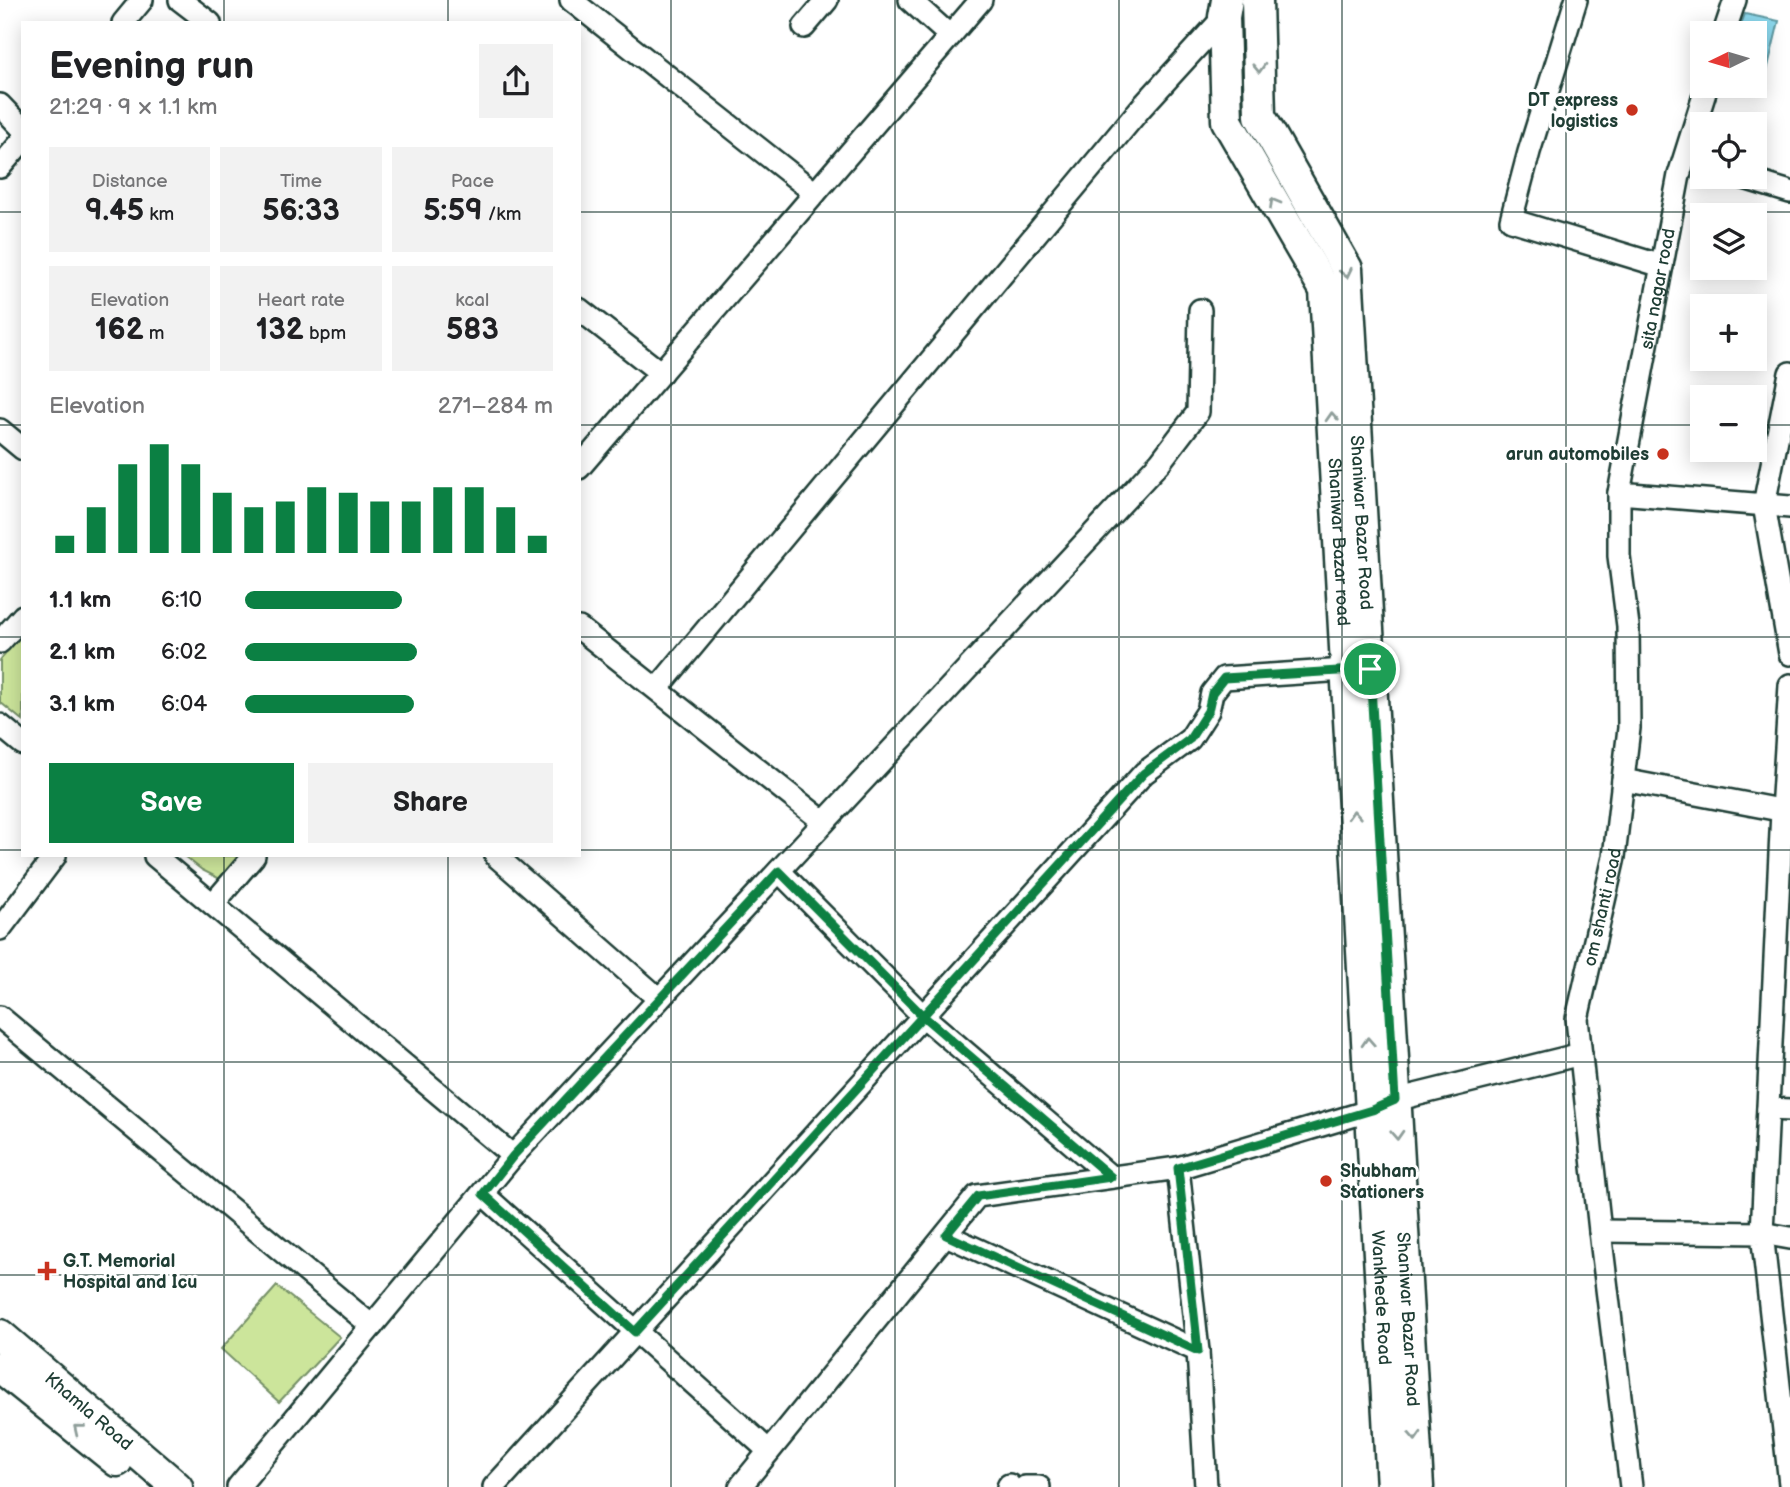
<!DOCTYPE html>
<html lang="en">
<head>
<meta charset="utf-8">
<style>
  body { margin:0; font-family:"Balsamiq Sans",sans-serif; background:#f2f2f2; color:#202124; height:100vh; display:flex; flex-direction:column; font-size:26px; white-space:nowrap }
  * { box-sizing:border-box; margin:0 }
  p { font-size:23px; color:#757577 }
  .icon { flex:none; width:38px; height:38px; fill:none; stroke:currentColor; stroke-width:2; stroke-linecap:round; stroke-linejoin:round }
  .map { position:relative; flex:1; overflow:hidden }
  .sheet { position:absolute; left:21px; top:21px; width:560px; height:836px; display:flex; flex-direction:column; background:#fff; border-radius:0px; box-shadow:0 4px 18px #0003 }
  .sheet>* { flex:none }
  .needle { width:46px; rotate:265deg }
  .buttons { position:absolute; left:1690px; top:21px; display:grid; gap:14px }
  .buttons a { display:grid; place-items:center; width:77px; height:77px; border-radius:0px; background:#fff; box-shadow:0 4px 18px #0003; font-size:35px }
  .pin { position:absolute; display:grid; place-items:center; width:60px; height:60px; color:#fff; margin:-30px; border:4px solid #fff; border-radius:50%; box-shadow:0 2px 7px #0007 }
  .round { display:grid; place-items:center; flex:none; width:74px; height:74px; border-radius:0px; background:#f2f2f2 }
  .overview { display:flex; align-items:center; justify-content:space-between; height:119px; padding:0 28px }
  h1 { font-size:38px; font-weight:800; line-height:52px }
  .metrics { display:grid; grid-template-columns:repeat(3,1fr); gap:10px; height:119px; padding:7px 28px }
  .metrics div { display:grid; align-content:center; border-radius:0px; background:#f2f2f2; text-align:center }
  .metrics b { font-size:30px; font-weight:800 }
  .metrics small { font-size:19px; font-weight:400 }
  .metrics p { font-size:19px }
  .chart { height:196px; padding:14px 28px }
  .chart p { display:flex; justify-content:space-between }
  .chart svg { width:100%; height:126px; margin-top:7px; stroke:#0b8043; stroke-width:6 }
  .button { display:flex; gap:14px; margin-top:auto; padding:14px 28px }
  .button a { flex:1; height:80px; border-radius:0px; background:#0b8043; color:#fff; font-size:28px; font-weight:800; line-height:80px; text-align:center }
  .button a+a { background:#f2f2f2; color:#202124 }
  ul { padding:0 28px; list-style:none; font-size:23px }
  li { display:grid; grid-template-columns:112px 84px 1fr; align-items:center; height:52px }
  li i { height:18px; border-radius:9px; background:#0b8043 }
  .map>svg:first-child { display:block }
  .green { fill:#cce59b; stroke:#769168; stroke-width:2 }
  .water { fill:#8cd8ed; stroke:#609aa3; stroke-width:2 }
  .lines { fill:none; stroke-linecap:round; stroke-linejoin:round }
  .street-casing { stroke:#1f3d34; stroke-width:26 }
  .secondary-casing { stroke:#1f3d34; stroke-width:35 }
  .street { stroke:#fff; stroke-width:21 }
  .secondary { stroke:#fff; stroke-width:30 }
  .oneway { stroke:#8f9e9a }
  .route-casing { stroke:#fff; stroke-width:14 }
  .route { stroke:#0b8043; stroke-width:9 }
  .grid { fill:none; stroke:#1f3d34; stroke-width:2; stroke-opacity:0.55 }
  .poi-dot { fill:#c8321e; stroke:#fff; stroke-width:2.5 }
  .labels { text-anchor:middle; stroke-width:6; stroke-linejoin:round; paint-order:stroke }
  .poi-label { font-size:18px; font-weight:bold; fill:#1f3d34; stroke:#fff; text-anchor:end }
  .street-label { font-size:18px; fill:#1f3d34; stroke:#fff }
</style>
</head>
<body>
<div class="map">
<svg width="1790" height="1487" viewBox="0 0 1790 1487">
  <rect width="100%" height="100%" fill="#fff"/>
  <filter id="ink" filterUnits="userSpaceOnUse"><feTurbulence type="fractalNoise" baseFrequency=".0143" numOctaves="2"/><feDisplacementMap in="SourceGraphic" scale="14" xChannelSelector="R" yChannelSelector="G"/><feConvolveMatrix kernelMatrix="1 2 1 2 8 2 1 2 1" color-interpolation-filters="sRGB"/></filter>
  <g filter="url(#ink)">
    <path class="green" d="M23,631V721L0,702V660Z
      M184,856H243L222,880L202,870Z
      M277,1286L340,1337L279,1402L221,1349Z"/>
    <path class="water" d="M1745,14L1779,21L1765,79L1755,74V33H1738Z"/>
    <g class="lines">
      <g class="street-casing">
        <g id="street">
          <path d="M180,0L210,23"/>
          <path d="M571,0L815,193"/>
          <path d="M910,0L950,36"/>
          <path d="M1576,0L1529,152L1511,220L1662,266"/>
          <path d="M123,23L142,0"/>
          <path d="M804,27L827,0"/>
          <path d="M1724,33L1735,0"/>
          <path d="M0,105L23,129"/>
          <path d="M0,167L23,140"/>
          <path d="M1741,177L1790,192"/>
          <path d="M579,309L661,373"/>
          <path d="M1790,373L1764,505L1790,654"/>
          <path d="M0,430L23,449"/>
          <path d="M579,468L981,0"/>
          <path id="s1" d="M1619,493L1679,175L1707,86"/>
          <path d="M579,628L824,822"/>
          <path d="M0,642L23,616"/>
          <path d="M1790,685L1782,811L1762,1233L1790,1238"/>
          <path d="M657,689L1140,109L1224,17"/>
          <path d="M0,725L23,744"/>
          <path d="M1623,780L1790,812"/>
          <path d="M155,856L513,1156"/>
          <path d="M496,856L659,999"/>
          <path d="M779,871L923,1016L1111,1177"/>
          <path d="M213,904L254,856"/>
          <path d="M0,929L55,856"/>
          <path d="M0,1017L372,1326"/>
          <path d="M1768,1109L1790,1110"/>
          <path d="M1178,1168L1198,1351L1206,1487"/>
          <path d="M483,1194L769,1451"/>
          <path d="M1600,1231L1762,1233L1790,1484"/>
          <path d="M946,1235L1198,1351"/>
          <path d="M238,1487L513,1156L1160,462L1198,412L1200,310"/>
          <path d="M494,1487L1144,773L1190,739L1208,711L1212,693L1224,678L1360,669"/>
          <path d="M740,1487L977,1196L1178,1168L1372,1110L1395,1100L1581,1054"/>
          <path d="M1008,1487L1009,1485"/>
          <path d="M1025,1487H1039"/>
          <path id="s2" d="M1631,1487L1600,1231L1577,1019L1614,857L1629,728L1628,626L1619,556V493L1790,507"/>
        </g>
      </g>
      <g class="secondary-casing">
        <g id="secondary">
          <path id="s3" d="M1227,0L1224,17L1227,121L1325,290L1392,1487"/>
          <path id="s4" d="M1257,0L1260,116L1347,269L1418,1487"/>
          <path id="s5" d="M0,1335L177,1487"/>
          <path d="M0,1367L117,1461"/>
        </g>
      </g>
      <use href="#street" class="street"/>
      <use href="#secondary" class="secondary"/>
    </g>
    <defs><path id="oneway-chevron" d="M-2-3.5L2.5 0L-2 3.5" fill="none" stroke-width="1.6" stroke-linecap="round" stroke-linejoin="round" transform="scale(1.75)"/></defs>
    <g class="oneway">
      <use href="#oneway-chevron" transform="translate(1259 68) rotate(88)"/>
      <use href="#oneway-chevron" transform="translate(1274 203) rotate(-120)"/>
      <use href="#oneway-chevron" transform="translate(1346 273) rotate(78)"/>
      <use href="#oneway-chevron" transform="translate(1332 417) rotate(-93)"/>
      <use href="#oneway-chevron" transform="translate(1354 815) rotate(-93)"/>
      <use href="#oneway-chevron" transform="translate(1368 1042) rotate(-93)"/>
      <use href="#oneway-chevron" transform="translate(1397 1135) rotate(87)"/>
      <use href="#oneway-chevron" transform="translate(78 1429) rotate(-141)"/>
      <use href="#oneway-chevron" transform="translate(1415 1436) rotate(87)"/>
    </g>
  </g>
  <g class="lines" filter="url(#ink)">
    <g class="route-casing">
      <path id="route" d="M1370,669L1224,678L1212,693L1208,711L1190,739L1144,773L635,1332L483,1194L513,1156L779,871L923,1016L1111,1177L978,1196L946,1235L1198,1351L1178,1168L1372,1110L1395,1100L1370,669"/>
    </g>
    <use href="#route" class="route"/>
  </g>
  <path class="grid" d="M224,0V23M448,0V23M671,0V1487M895,0V1487M1119,0V1487M1342,0V1487M1566,0V1487M0,212H23M579,212H1790M0,425H23M579,425H1703M1755,425H1790M0,637H23M579,637H1790M0,850H23M579,850H1790M224,856V1487M448,856V1487M0,1062H1790M0,1275H1790"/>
  <g class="poi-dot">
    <circle cx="1632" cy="110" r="7"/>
    <circle cx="1663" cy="454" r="7"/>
    <circle cx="1326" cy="1181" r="7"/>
    <path d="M43.5 1260.5h7v7h7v7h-7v7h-7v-7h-7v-7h7z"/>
  </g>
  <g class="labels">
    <g class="poi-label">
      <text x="1618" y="106">DT express<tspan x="1618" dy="21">logistics</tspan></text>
      <text x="1649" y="460">arun automobiles</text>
      <text x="1340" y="1177" text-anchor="start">Shubham<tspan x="1340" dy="21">Stationers</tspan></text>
      <text x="63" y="1267" text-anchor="start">G.T. Memorial<tspan x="63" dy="21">Hospital and Icu</tspan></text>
    </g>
    <g class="street-label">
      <text dy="6" stroke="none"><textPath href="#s1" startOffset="208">sita nagar road</textPath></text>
      <text dy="6" stroke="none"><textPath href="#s4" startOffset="546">Shaniwar Bazar Road</textPath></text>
      <text dy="6" stroke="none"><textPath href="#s3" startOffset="569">Shaniwar Bazar road</textPath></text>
      <text dy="6" stroke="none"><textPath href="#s2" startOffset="586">om shanti road</textPath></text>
      <text dy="6" stroke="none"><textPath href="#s3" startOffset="1326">Wankhede Road</textPath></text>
      <text dy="6" stroke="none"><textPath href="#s4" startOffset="1344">Shaniwar Bazar Road</textPath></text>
      <text dy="6" stroke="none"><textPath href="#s5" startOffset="117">Khamla Road</textPath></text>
    </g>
  </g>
</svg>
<div class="buttons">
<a><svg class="needle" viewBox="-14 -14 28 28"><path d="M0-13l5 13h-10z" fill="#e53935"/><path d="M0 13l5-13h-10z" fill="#757577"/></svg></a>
<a><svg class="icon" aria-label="locate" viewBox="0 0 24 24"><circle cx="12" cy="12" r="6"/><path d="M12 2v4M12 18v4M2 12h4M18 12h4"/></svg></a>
<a><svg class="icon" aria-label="layers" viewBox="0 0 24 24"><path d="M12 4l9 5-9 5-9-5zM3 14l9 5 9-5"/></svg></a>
<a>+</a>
<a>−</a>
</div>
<div class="pin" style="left:1370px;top:669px;background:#1e9e55"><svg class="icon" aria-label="arrive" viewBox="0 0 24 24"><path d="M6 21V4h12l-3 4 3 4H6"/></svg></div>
<section class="sheet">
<div class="overview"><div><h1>Evening run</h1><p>21:29 · 9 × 1.1 km</p></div><a class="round"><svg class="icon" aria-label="share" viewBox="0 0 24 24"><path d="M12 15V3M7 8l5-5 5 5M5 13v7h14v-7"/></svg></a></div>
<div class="metrics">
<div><p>Distance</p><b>9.45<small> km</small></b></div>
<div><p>Time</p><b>56:33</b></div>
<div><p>Pace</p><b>5:59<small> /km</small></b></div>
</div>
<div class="metrics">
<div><p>Elevation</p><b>162<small> m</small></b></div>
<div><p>Heart rate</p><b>132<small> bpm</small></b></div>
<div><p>kcal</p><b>583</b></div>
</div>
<div class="chart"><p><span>Elevation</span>271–284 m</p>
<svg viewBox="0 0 160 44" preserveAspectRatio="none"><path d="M5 44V38M15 44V28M25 44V13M35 44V6M45 44V13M55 44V23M65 44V28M75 44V26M85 44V21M95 44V23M105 44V26M115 44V26M125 44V21M135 44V21M145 44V28M155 44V38"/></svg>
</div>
<ul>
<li><b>1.1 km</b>6:10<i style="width:51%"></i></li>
<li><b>2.1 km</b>6:02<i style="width:56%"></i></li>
<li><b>3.1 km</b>6:04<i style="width:55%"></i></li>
</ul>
<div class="button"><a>Save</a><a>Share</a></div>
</section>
</div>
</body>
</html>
